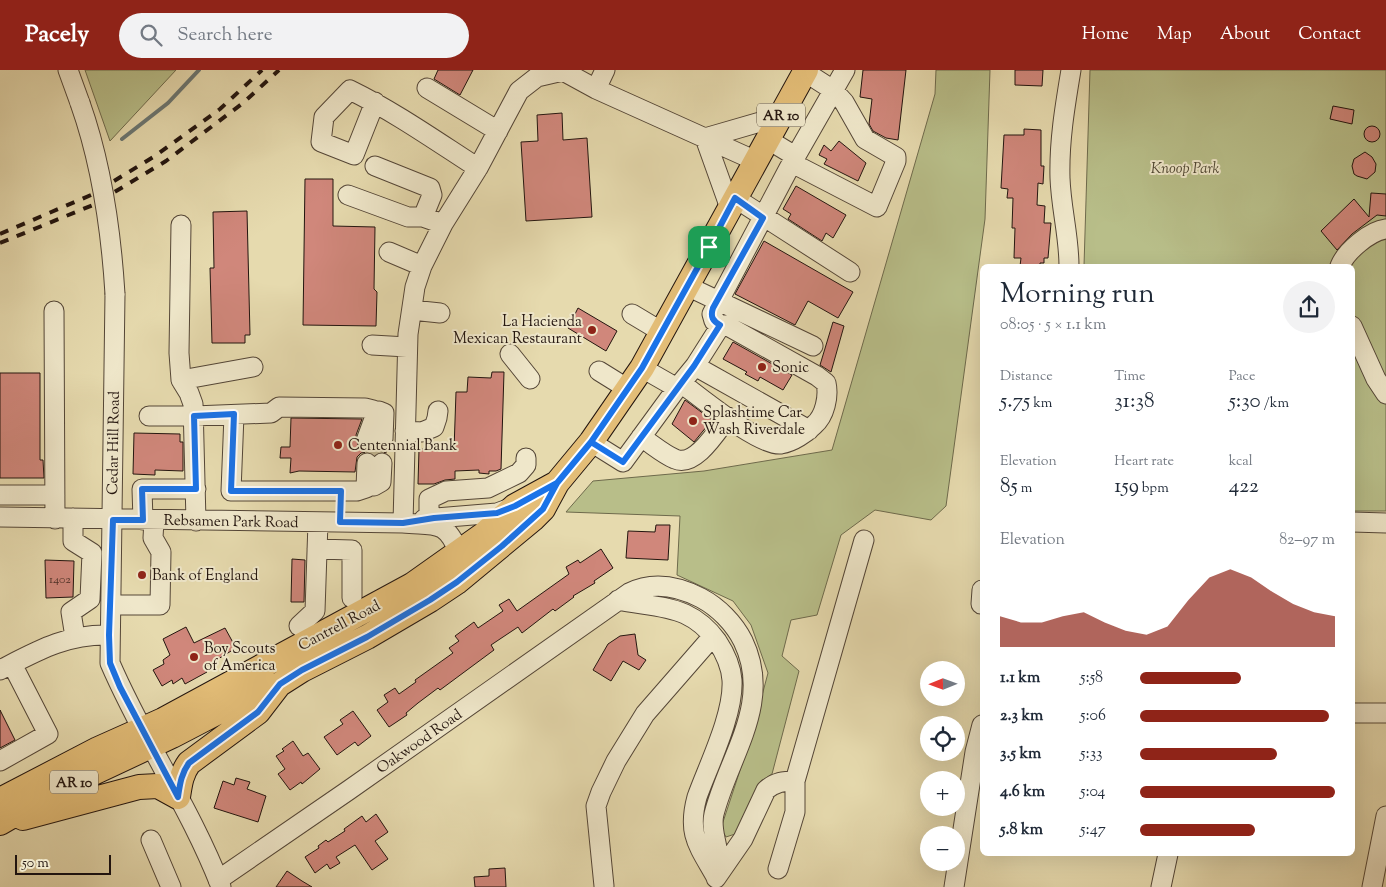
<!DOCTYPE html>
<html lang="en">
<head>
<meta charset="utf-8">
<style>
  body { margin:0; font-family:"Sorts Mill Goudy",serif; background:#f2f2f3; color:#1f2937; height:100vh; display:flex; flex-direction:column; font-size:19px; white-space:nowrap }
  * { box-sizing:border-box; margin:0 }
  p { font-size:16px; color:#747a83 }
  .icon { flex:none; width:28px; height:28px; fill:none; stroke:currentColor; stroke-width:2; stroke-linecap:round; stroke-linejoin:round }
  .map { position:relative; flex:1; overflow:hidden }
  .details { position:absolute; left:980px; top:194px; width:375px; height:592px; display:flex; flex-direction:column; background:#fff; border-radius:8px; box-shadow:0 5px 20px #0002 }
  .details>* { flex:none }
  .needle { width:32px; rotate:269deg }
  .controls { position:absolute; left:920px; top:591px; display:grid; gap:10px }
  .controls a { display:grid; place-items:center; width:45px; height:45px; border-radius:50%; background:#fff; box-shadow:0 5px 20px #0002; font-size:25px }
  .scale { position:absolute; left:15px; bottom:12px; width:96px; box-sizing:border-box; padding-left:5px; border:2px solid #23150f; border-top:0; font-size:14px; line-height:18px; white-space:nowrap; color:#23150f; -webkit-text-stroke:4px #efe7ca; paint-order:stroke }
  .pin { position:absolute; display:grid; place-items:center; width:42px; height:42px; color:#fff; margin:-21px; border-radius:10px; box-shadow:0 2px 8px #0006 }
  .round { display:grid; place-items:center; flex:none; width:52px; height:52px; border-radius:26px; background:#f2f2f3 }
  .overview { display:flex; align-items:center; justify-content:space-between; height:85px; padding:0 20px }
  h1 { font-size:28px; font-weight:600; line-height:38px }
  .figures { display:grid; grid-template-columns:repeat(3,1fr); gap:8px; height:85px; padding:5px 20px }
  .figures div { display:grid; align-content:center }
  .figures b { font-size:21px; font-weight:600 }
  .figures small { font-size:14px; font-weight:400 }
  .figures p { font-size:14px }
  .chart { height:140px; padding:10px 20px }
  .chart p { display:flex; justify-content:space-between }
  .chart svg { width:100%; height:90px; margin-top:5px; fill:#8f2418; opacity:.7 }
  ul { padding:0 20px; list-style:none; font-size:16px }
  li { display:grid; grid-template-columns:80px 60px 1fr; align-items:center; height:38px }
  li i { height:12px; border-radius:6px; background:#8f2418 }
  header { display:flex; align-items:center; gap:30px; box-sizing:border-box; height:70px; padding:0 25px; background:#8f2418; color:#fff }
  header strong { font-size:24px }
  nav { display:flex; gap:28px; margin-inline-start:auto; font-size:18px }
  .search { width:350px; height:45px; background:#f2f2f3; display:flex; align-items:center; gap:12px; box-sizing:border-box; padding:0 18px; border-radius:28px; color:#747a83; font-size:19px }
  .map>svg:first-child { display:block }
  .green { fill:#b8be89; stroke:#6e6a4c }
  .lines { fill:none; stroke-linecap:round; stroke-linejoin:round }
  .stream { stroke:#6b7773; stroke-width:4 }
  .building { fill:#d0877b; stroke:#23150f }
  .minor-tunnel { stroke:#bfb38e; stroke-width:19; stroke-dasharray:19 9; stroke-linecap:butt }
  .minor-casing { stroke:#544637; stroke-width:21 }
  .major-casing { stroke:#23150f; stroke-width:26 }
  .minor { stroke:#efe7ca; stroke-width:19 }
  .major { stroke:#e3bd77; stroke-width:24 }
  .rail { stroke:#23150f; stroke-width:4; stroke-dasharray:9 9; stroke-linecap:butt }
  .minor-bridge-casing { stroke:#544637; stroke-width:21; stroke-linecap:butt }
  .minor-bridge { stroke:#efe7ca; stroke-width:19 }
  .route-casing { stroke:#fff; stroke-width:10 }
  .route { stroke:#1a73e8; stroke-width:6 }
  .poi-dot { fill:#8f2418; stroke:#efe7ca; stroke-width:2 }
  .labels { text-anchor:middle; stroke-width:4; stroke-linejoin:round; paint-order:stroke }
  .number-label { font-size:12px; fill:#4e322a }
  .shield { fill:#efe7ca; stroke:#605447; stroke-width:1 }
  .shield-label { font-size:14px; font-weight:bold; fill:#23150f }
  .park-label { font-size:15px; font-style:italic; fill:#504834; stroke:#efe7ca }
  .poi-label { font-size:15px; fill:#23150f; stroke:#efe7ca; text-anchor:start }
  .street-label { font-size:15px; fill:#23150f; stroke:#efe7ca }
</style>
</head>
<body>
<header>
<strong>Pacely</strong>
<div class="search"><svg class="icon" aria-label="search" viewBox="0 0 24 24"><circle cx="10" cy="10" r="6"/><path d="M15 15l6 6"/></svg>Search here</div>
<nav><a>Home</a><a>Map</a><a>About</a><a>Contact</a></nav>
</header>
<div class="map">
<svg width="1386" height="817" viewBox="0 0 1386 817">
  <rect width="100%" height="100%" fill="#e6daae"/>
  <filter id="stains"><feTurbulence type="fractalNoise" baseFrequency=".004" numOctaves="4"/><feColorMatrix values="0 0 0 0 .2 0 0 0 0 .09 0 0 0 0 .02 0 0 0 .5 -.17"/></filter>
  <radialGradient id="worn" r=".72"><stop offset=".6" stop-color="#630" stop-opacity="0"/><stop offset="1" stop-color="#630" stop-opacity=".3"/></radialGradient>
  <path class="green" d="M85,0H176L110,71Z
    M936,0H990L985,149L946,436L931,450L875,440L841,465L817,545L791,550L782,586L799,601L772,704L760,712L738,763L726,767L721,758L751,667L768,603L751,555L733,531L677,505L680,446L566,442L593,411L704,401L832,380L935,24Z
    M1090,0H1386V441H1353L1352,196H1084Z"/>
  <g class="lines">
    <path class="stream" d="M122,69L168,33L199,0"/>
  </g>
  <path class="building" d="M438,0H473L460,25L434,9Z
    M863,0H906L898,70L886,68L873,61L869,54L872,29L860,27Z
    M1015,0H1043L1042,16L1015,15Z
    M1333,36L1354,40L1352,54L1330,49Z
    M562,43L563,70L587,68L592,147L526,151L521,72L538,71L537,45Z
    M1364 64a8 8 0 1 1 16 0a8 8 0 1 1-16 0Z
    M1024,59L1041,60V96H1044L1043,114L1038,113L1037,135L1045,136L1044,153H1051L1048,188H1044V193H1040V196H1020L1021,188H1014L1015,158H1012L1013,128H1007L1008,119L1001,118L1004,65H1024Z
    M839,71L866,93L858,111L824,94L827,89L819,85L824,75L831,81Z
    M1365,82L1372,87L1376,94L1375,102L1367,109L1357,106L1354,104L1352,96L1354,89Z
    M305,109H333V156L375,157L374,219L377,222L376,256L303,255Z
    M796,116L846,145L833,168L826,163L822,171L788,149L791,144L783,139Z
    M1371,123L1386,124V146L1377,145L1352,164L1337,180L1321,161L1354,129L1369,147Z
    M247,141L250,265H245V273H212L210,198H214L213,142Z
    M764,171L853,222L838,248L808,231L795,255L735,224Z
    M578,238L617,261L606,281L568,258Z
    M833,252L844,256L831,302L820,295Z
    M733,272L792,305L783,320L760,307L758,311L745,304L747,302L723,289Z
    M492,302H504L501,399L496,401H489V404L479,403V400L455,401V409L445,410L434,414H418L419,379L454,380L456,322H467L468,307L491,308Z
    M0,303H40V390H43L44,408H0Z
    M685,330L712,350L694,372L672,354Z
    M291,348L362,349L356,365L358,375L363,378L368,379L375,376L382,380H386V383L382,382L375,385L368,382L361,383L357,387L355,402L299,401L290,403L291,388H280L281,377H290Z
    M134,363L180,364V372H183V401L155,400V405L133,404Z
    M656,455H670L668,490L626,488L628,461L655,462Z
    M601,479L613,498L594,511L595,513L573,526L574,527L555,541L553,539L522,563L518,557L491,575L494,580L440,620L438,618L418,633L406,643L407,645L389,657L377,640L388,632L384,625L395,618L399,624L416,612L415,610L453,583L449,578L459,571L455,566L474,552L478,558L503,541L499,535L509,529L517,541L569,504L566,497L578,490L580,493Z
    M292,489L305,490L304,532H291Z
    M45,490L74,491L73,527L46,528Z
    M186,557L194,573L225,558L236,578L205,597L207,602L185,614L182,608L173,614L172,610L162,616L153,600L164,594L163,590L170,585L163,569Z
    M635,564L638,585L646,590L639,600L623,591L611,611L593,600L608,574L620,566Z
    M0,640L15,670L0,678Z
    M353,641L371,666L358,676L355,672L337,685L324,667L343,654L340,650Z
    M293,671L303,686L308,683L320,699L302,714L301,712L290,720L278,704L285,699L276,686L284,681L282,679Z
    M236,708L250,712L247,719L266,726L258,752L214,738L223,711L234,715Z
    M376,744L388,762L375,771L388,789L372,800L355,775L336,787L340,793L330,799L327,794L315,803L305,787L319,778L318,776L326,770L328,772L345,761L344,759L362,746L366,752Z
    M505,798L506,817H475L474,807L489,806V799Z
    M287,801L302,811L312,817H276Z"/>
  <g class="lines">
    <path class="minor-tunnel" d="M374,393L375,369"/>
    <g class="minor-casing">
      <path id="minor" d="M68,0L80,33
        M427,18L498,61
        M596,19L605,0
        M375,32L354,85L321,72L324,47L350,20C395,42 436,71 478,98
        M705,68L781,46
        M705,68L730,138
        M767,69L795,86
        M792,93L877,137L896,91V87L865,69L844,32L833,20L805,2
        M375,96L430,118L432,125L423,147
        M348,125L408,147H423L443,154
        M735,128L850,202
        M181,155L179,283L181,310L189,323L193,334L196,451
        M389,182L422,196
        M1069,196C1069,166 1061,138 1060,108C1059,71 1065,36 1071,0
        M1340,196C1346,181 1370,161 1386,159
        M687,216L813,276
        M115,224L110,593C143,670 191,739 221,817
        M412,240L440,243
        M54,241L55,449
        M632,244L662,262
        M1352,256L1376,309L1386,324
        M372,275L407,277
        M510,284L530,309
        M695,296L809,360
        M642,298L677,318L695,296L721,255
        M599,301L628,319
        M181,310L253,297
        M681,313C700,327 760,377 781,374C793,372 806,363 814,355C825,346 829,326 826,313L817,306L726,255H721L714,251L712,244L789,98L845,0
        M379,341L384,343L383,369
        M234,345L231,421H357L366,418L367,393
        M149,346H194L271,343L279,337L365,338L373,340L374,349L367,368
        M405,361L422,362L434,357L437,348L438,341
        M641,367C652,374 663,384 675,389C695,398 717,361 728,347
        M591,372L623,392L677,318
        M374,416L381,412L382,393
        M0,425H55
        M0,447L403,453C435,456 446,449 459,483
        M73,448V471L92,483L90,529L71,542L75,567
        M424,449L497,443L513,437
        M429,449V429L446,421L488,418L519,403L526,395V388
        M143,450L142,419H196
        M1352,452L1386,453
        M403,453L408,264L415,217L422,196L443,154L478,98L519,21L537,7L563,1L596,19L756,91
        M317,479L352,480V528
        M618,530C640,535 665,535 685,544C698,550 709,560 717,571C725,583 731,596 732,610C734,644 709,694 697,727C687,764 698,775 716,807
        M981,534L982,520
        M111,535H160L161,482L153,468L154,450
        M299,556L315,541L318,452
        M0,600C37,581 66,564 109,565
        M1352,643H1386
        M0,691L48,664L12,594
        M151,770L171,817
        M778,799L795,742V711
        M716,808L743,769L766,720C775,712 784,711 795,711L864,470
        M218,810L349,720L629,523C653,511 678,516 701,528C718,537 734,553 743,571C773,633 729,685 714,744C711,756 715,766 717,778C719,787 717,798 716,808
        M604,816L596,736L601,722L616,691L645,644L713,566
        M954,817L975,682L982,655
        M1161,817L1168,784
        M1372,817L1386,746"/>
    </g>
    <g class="major-casing">
      <path id="major" d="M0,730L98,679L163,650L412,515L484,464L515,436L557,413
        M23,748L139,717L158,716L178,727C180,714 181,704 189,693L258,642L278,616
        M0,753L55,721L172,666L243,629L280,614L302,600L367,567L430,530L457,512L533,449L543,439L557,413L591,372L642,298L806,0"/>
    </g>
    <use href="#minor" class="minor"/>
    <use href="#major" class="major"/>
    <path class="rail" d="M0,164L91,125L155,86L220,39L262,0
      M0,173L93,135L166,91L243,33L279,0"/>
    <g class="minor-bridge-casing">
      <path id="minor-bridge" d="M80,33C102,95 111,159 115,224"/>
    </g>
    <use href="#minor-bridge" class="minor-bridge"/>
  </g>
  <g class="lines">
    <g class="route-casing">
      <path id="route" d="M709,177L642,298L591,372L557,413L515,436L497,443L434,448L403,453L340,452L341,421H231L234,344L194,346L196,419H142L143,450H113L109,565L110,593L120,617L178,727C180,714 181,704 189,693L258,642L280,614L302,600L367,567L430,530L457,512L502,476L543,439L557,413L591,372L623,392L694,296L720,255C713,251 710,247 713,238L763,148L735,128L709,177"/>
    </g>
    <use href="#route" class="route"/>
  </g>
  <g class="poi-dot">
    <circle cx="592" cy="260" r="5"/>
    <circle cx="762" cy="297" r="5"/>
    <circle cx="693" cy="351" r="5"/>
    <circle cx="338" cy="375" r="5"/>
    <circle cx="142" cy="505" r="5"/>
    <circle cx="194" cy="587" r="5"/>
  </g>
  <g class="labels">
    <g class="number-label">
      <text x="60" y="513">1402</text>
    </g>
    <g class="shield">
      <rect x="757" y="33.5" width="48" height="23" rx="4"/>
      <rect x="50" y="700.5" width="48" height="23" rx="4"/>
    </g>
    <g class="shield-label">
      <text x="781" y="50">AR 10</text>
      <text x="74" y="717">AR 10</text>
    </g>
    <g class="park-label">
      <text x="1185" y="103">Knoop Park</text>
    </g>
    <g class="poi-label">
      <text x="582" y="256" text-anchor="end">La Hacienda<tspan x="582" dy="17">Mexican Restaurant</tspan></text>
      <text x="772" y="302">Sonic</text>
      <text x="703" y="347">Splashtime Car<tspan x="703" dy="17">Wash Riverdale</tspan></text>
      <text x="348" y="380">Centennial Bank</text>
      <text x="152" y="510">Bank of England</text>
      <text x="204" y="583">Boy Scouts<tspan x="204" dy="17">of America</tspan></text>
    </g>
    <g class="street-label">
      <text transform="translate(113 373) rotate(-89)" y="5">Cedar Hill Road</text>
      <text transform="translate(231 451) rotate(1)" y="5">Rebsamen Park Road</text>
      <text transform="translate(339 555) rotate(-28)" y="5">Cantrell Road</text>
      <text transform="translate(419 671) rotate(-35)" y="5">Oakwood Road</text>
    </g>
  </g>
  <rect width="100%" height="100%" filter="url(#stains)"/>
  <rect width="100%" height="100%" fill="url(#worn)"/>
</svg>
<div class="controls">
<a><svg class="needle" viewBox="-14 -14 28 28"><path d="M0-13l5 13h-10z" fill="#e53935"/><path d="M0 13l5-13h-10z" fill="#747a83"/></svg></a>
<a><svg class="icon" aria-label="locate" viewBox="0 0 24 24"><circle cx="12" cy="12" r="6"/><path d="M12 2v4M12 18v4M2 12h4M18 12h4"/></svg></a>
<a>+</a>
<a>−</a>
</div>
<div class="scale">50 m</div>
<div class="pin" style="left:709px;top:177px;background:#1e9e55"><svg class="icon" aria-label="arrive" viewBox="0 0 24 24"><path d="M6 21V4h12l-3 4 3 4H6"/></svg></div>
<section class="details">
<div class="overview"><div><h1>Morning run</h1><p>08:05 · 5 × 1.1 km</p></div><a class="round"><svg class="icon" aria-label="share" viewBox="0 0 24 24"><path d="M12 15V3M7 8l5-5 5 5M5 13v7h14v-7"/></svg></a></div>
<div class="figures">
<div><p>Distance</p><b>5.75<small> km</small></b></div>
<div><p>Time</p><b>31:38</b></div>
<div><p>Pace</p><b>5:30<small> /km</small></b></div>
</div>
<div class="figures">
<div><p>Elevation</p><b>85<small> m</small></b></div>
<div><p>Heart rate</p><b>159<small> bpm</small></b></div>
<div><p>kcal</p><b>422</b></div>
</div>
<div class="chart"><p><span>Elevation</span>82–97 m</p>
<svg viewBox="0 0 160 44" preserveAspectRatio="none"><path d="M0 44V29L10 32L20 32L30 29L40 27L50 32L60 36L70 38L80 34L90 21L100 10L110 6L120 10L130 17L140 23L150 27L160 29V44z"/></svg>
</div>
<ul>
<li><b>1.1 km</b>5:58<i style="width:52%"></i></li>
<li><b>2.3 km</b>5:06<i style="width:97%"></i></li>
<li><b>3.5 km</b>5:33<i style="width:70%"></i></li>
<li><b>4.6 km</b>5:04<i style="width:100%"></i></li>
<li><b>5.8 km</b>5:47<i style="width:59%"></i></li>
</ul>
</section>
</div>
</body>
</html>
